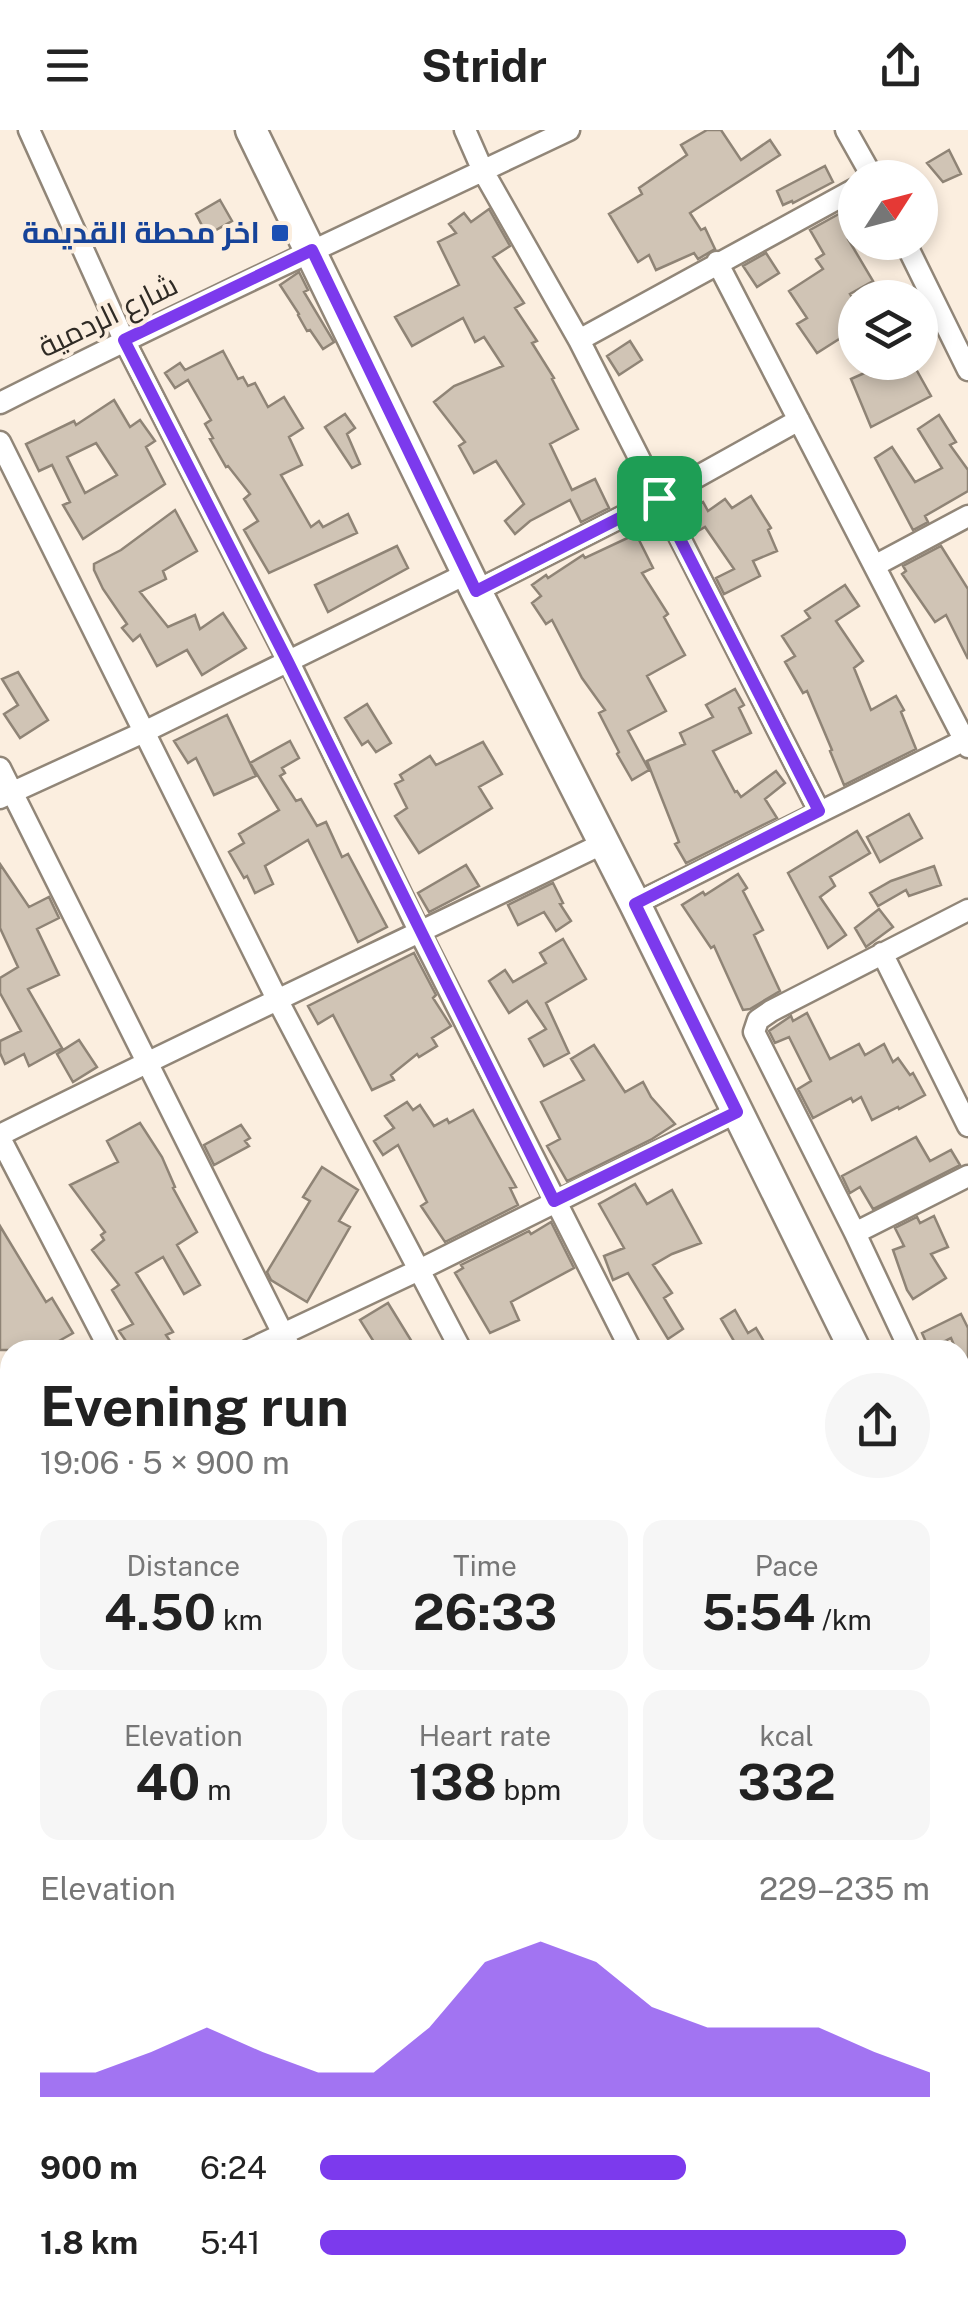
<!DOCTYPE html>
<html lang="en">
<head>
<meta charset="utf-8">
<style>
  body { margin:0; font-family:"Public Sans",Cairo,sans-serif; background:#f6f6f6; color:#222; height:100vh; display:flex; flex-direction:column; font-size:38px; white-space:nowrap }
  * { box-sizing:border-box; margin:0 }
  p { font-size:32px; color:#767676 }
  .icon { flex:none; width:55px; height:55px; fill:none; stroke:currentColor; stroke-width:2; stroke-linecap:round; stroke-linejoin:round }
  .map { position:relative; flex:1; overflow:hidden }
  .details { position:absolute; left:0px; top:1210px; width:970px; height:962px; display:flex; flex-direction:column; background:#fff; border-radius:30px 30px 0 0; box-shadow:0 5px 15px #0003 }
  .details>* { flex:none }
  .needle { width:65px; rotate:54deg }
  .buttons { position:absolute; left:838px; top:30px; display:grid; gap:20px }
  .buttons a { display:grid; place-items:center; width:100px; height:100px; border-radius:50%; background:#fff; box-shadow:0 5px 15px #0003; font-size:50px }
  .pin { position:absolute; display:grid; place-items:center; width:85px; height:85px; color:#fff; margin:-42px; border-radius:20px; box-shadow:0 5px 15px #0006 }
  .round { display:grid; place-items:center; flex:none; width:105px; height:105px; border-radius:52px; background:#f6f6f6 }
  .summary { display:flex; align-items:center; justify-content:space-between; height:170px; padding:0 40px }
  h1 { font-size:55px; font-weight:700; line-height:75px }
  .stats { display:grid; grid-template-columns:repeat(3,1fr); gap:15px; height:170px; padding:10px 40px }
  .stats div { display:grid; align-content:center; border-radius:20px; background:#f6f6f6; text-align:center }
  .stats b { font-size:50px; font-weight:700 }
  .stats small { font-size:28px; font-weight:400 }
  .stats p { font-size:28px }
  .chart { height:280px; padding:20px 40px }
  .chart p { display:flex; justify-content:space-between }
  .chart svg { width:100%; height:180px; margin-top:10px; fill:#7c3aed; opacity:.7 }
  ul { padding:0 40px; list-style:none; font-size:32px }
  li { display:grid; grid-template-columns:160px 120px 1fr; align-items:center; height:75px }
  li i { height:25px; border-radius:12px; background:#7c3aed }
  header { display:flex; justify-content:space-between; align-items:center; height:130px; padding:0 40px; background:#fff; font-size:45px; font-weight:700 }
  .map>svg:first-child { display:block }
  .building { fill:#d0c4b5; stroke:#8f8476; stroke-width:2.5; fill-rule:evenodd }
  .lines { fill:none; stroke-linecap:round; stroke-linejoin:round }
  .street-casing { stroke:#918678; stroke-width:25 }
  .secondary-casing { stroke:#918678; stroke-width:35 }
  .street { stroke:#fff; stroke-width:20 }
  .secondary { stroke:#fff; stroke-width:30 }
  .route-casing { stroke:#fff; stroke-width:20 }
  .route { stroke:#7c3aed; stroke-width:12 }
  .transit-dot { fill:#1a4fb4; stroke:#fbeedf; stroke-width:4 }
  .labels { text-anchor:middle; stroke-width:8; stroke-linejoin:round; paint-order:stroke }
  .transit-label { font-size:30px; font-weight:bold; fill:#164399; stroke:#fbeedf; text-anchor:end }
  .street-label { font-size:30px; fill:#2f2b25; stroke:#fbeedf }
</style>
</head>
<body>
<header><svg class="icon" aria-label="menu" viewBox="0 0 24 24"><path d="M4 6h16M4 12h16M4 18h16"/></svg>Stridr<svg class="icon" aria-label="share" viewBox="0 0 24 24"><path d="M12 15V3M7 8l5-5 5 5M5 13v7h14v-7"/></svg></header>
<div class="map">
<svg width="968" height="2171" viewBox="0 0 968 2171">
  <rect width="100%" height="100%" fill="#fbeedf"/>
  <path class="building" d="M707,0H721L741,30L770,10L780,25L690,83L701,100L705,98L715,119L698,129L694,123L656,140L649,125L638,132L609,84L642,64L639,58L687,25L681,15Z
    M949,20L961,44L943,52L927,33Z
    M825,36L833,52L793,73L792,71L783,75L777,61Z
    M220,70L232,91L207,105L196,84Z
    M855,75V104L848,109L873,151L850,164L855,172V193L843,199L847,204L817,223L797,194L807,188L789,161L823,139L816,129L824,124L810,100Z
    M489,79L510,116L493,127L524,173L515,178L537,211L532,213L554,248L552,249L578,299L550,314L572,360L595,349L609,378L581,392L570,370L530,391L515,404L505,391L524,374L496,331L474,343L459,316L465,312L434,272L454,256L503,236L484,207L475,212L463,188L412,216L395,187L459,155L438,112L456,103L449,94L464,83L471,92Z
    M766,123L779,143L757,157L743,136Z
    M299,142L308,160L304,162L334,212L323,219L310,200L307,201L298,185L299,184L280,155Z
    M630,211L642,230L619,245L607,226Z
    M223,221L238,249L243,247L248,256L255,253L268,277L284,267L303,298L289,307L302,335L281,345L311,397L319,391L323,397L348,384L357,403L269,443L244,400L258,391L244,369L250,364L228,336L226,337L210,309L213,308L205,294L211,290L188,250L175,258L165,243L180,233L185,240Z
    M889,232H912L931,266L871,297L851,249Z
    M114,270L130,297L140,290L155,311L146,317L165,354L83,409L63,375L70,372L52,335L39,341L26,314L74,291L76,295ZM96,313L117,345L85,363L67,327Z
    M345,284L355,298L347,304L360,334L352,338L325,297Z
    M939,285L956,312L950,315L968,340V361L925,386L928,392L913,400L875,328L892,317L915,352L942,338L918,299Z
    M751,366L771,398L768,400L777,421L753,431L760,446L724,464L716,448L734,439L705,397L698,401L687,381L703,372L708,381L725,369L732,378Z
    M175,380L197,421L163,441L166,449L140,462L168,497L195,485L200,499L223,483L246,518L202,545L187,520L157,536L140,505L133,511L122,498L127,494L103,459L94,440V434L121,420Z
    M636,404L653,438L642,443L668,484L664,487L685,525L647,546L666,581L628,601L649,640L632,650L617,624L619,622L599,583L605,580L582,548L552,490L546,494L532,473L541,466L532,455L546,445L548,448L583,425L585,428Z
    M397,416L408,438L328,482L315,455Z
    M941,416L968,459V529L946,485L935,492L902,444L906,441L903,436Z
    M845,455L859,476L836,491L863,531L854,538L871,580L896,566L904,580L901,582L916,619L844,655L830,621L832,620L807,561L803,563L785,532L795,526L782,506L810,488L805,481Z
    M18,542L48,590L20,608L4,584L18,575L2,549Z
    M735,559L744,575L739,578L751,603L713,621L735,662L737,661L741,667L776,641L785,653L765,669L777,688L686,733L675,714L679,712L647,631L685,614L680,603L713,587L706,575Z
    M367,574L391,613L376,622L368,611L362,615L345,588Z
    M227,585L256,646L214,665L196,628L188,633L174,611Z
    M290,611L299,628L282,638L285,643L280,646L296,671L301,669L317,696L326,692L342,727L348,724L387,797L358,812L308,710L265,736L273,754L255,763L247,746L244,748L229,722L244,713L239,704L279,680L250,633Z
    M483,612L502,644L479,657L492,678L419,723L395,686L407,678L395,654L403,650L400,645L430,626L436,635Z
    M909,684L922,708L880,732L867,707Z
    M857,701L870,723L830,747L835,756L820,767L846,805L828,818L788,743Z
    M0,734L29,777L49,767L59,788L37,799L59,845L28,859L62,918L29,936L24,924L5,934L0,923V911L21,901L0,863V848L18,837L0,798Z
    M466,735L479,756L429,782L418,763Z
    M934,736L941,755L909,766L906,760L878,776L870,763L891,751Z
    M738,744L747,758L743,761L763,800L754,805L780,861L750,879L743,880L714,816L711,818L682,775L703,762L705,765Z
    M553,753L563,773L560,774L571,791L556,801L544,782L518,795L508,775Z
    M879,779L893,797L866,817L855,798Z
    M563,809L586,849L546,873L569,923L544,936L529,909L546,899L527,871L509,883L489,851L505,840L513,852L546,833L540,823Z
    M414,823L436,865L433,868L451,896L432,908L437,916L419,927L417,924L391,945L394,950L372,960L333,885L318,894L308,876Z
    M807,883L830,929L859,914L865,925L884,914L893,932L898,928L910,945L913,943L925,965L899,979L898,977L872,990L861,967L853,972L851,968L813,988L798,959L811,951L789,907L775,913L769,901L791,886L793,891Z
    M79,910L97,937L73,952L57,924Z
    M594,915L625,962L643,952L651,967L675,994L652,1009L567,1051L547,1016L560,1009L541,972L584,950L571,929Z
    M407,972L413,980L420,975L434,996L447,989L449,993L473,980L516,1057L510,1058L518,1075L445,1112L421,1076L427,1072L398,1015L383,1025L374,1011L394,998L385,986Z
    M140,993L162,1027L175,1057L173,1058L197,1102L177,1115L200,1155L184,1164L163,1127L136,1143L173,1202L166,1205L176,1220H132L119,1201L133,1194L112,1160L119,1155L92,1120L104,1110L101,1105L105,1102L70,1055L118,1032L107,1011Z
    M241,995L250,1008L245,1011L249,1016L214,1035L204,1015Z
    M916,1007L930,1031L951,1020L960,1035L873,1079L860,1057L850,1063L842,1046Z
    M322,1037L358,1060L339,1091L350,1097L307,1172L271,1150L267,1142L310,1071L303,1067Z
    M635,1054L647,1074L672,1060L701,1113L672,1124L653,1135L672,1163L664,1168L683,1199L668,1209L628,1143L613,1150L604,1126L624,1118L599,1074Z
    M934,1086L948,1117L931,1124L946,1148L913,1169L907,1160L893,1120L904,1116L895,1098L917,1087L920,1093Z
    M551,1092L574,1138L511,1172L519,1190L490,1203L455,1143L463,1138L461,1135L529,1101L531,1104Z
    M0,1096L46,1172L52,1168L73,1203L59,1211L63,1220H0Z
    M388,1173L417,1220H379L360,1190Z
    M735,1180L748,1203L756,1198L769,1220H719L734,1211L721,1189Z
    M961,1184L968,1198V1245L960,1228V1220H956L951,1208L929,1219L922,1203Z"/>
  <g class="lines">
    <g class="street-casing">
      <path id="street" d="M29,0L124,210L289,532L420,803L631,1220
        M465,0L483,41L579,210L819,681
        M846,0L873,48
        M905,112L968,240
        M717,132L968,617
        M579,210L855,59
        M0,273C188,178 379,90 569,0
        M0,312L278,871L461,1220
        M876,435L968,386
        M476,461L659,368L799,290
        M0,638L291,1220
        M0,668L144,602L468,443
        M635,774L965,610
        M882,823L968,996
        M0,1005C200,905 403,811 604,713
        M0,1008L110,1220
        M855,1103L968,1046
        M249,1220L419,1140L737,982
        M910,1220L855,1103L754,902L758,890L771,881L968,780
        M960,1325L968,1342
        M0,1351L10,1371
        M960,1389L968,1386
        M960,1634L968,1630
        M0,1740L6,1751
        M960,1872L968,1887
        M0,1942L10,1938
        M0,2020L10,2040
        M71,2162L76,2171
        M419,2162L423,2171
        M586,2162L590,2171
        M763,2162L768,2171
        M255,2171L273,2162
        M953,2171L968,2164"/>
    </g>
    <g class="secondary-casing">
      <path id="secondary" d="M251,0L476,461L635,774L855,1220
        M960,1430L968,1447"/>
    </g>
    <use href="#street" class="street"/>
    <use href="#secondary" class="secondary"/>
  </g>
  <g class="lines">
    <g class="route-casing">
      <path id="route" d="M312,120L476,461L659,368L819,681L635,774L737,982L554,1071L288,532L124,210Z"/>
    </g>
    <use href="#route" class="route"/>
  </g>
  <rect class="transit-dot" x="270" y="93" width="20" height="20" rx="5"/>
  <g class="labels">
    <g class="transit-label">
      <text x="260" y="113">اخر محطة القديمة</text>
    </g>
    <g class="street-label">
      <text transform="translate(108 186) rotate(-26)" y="10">شارع الردمية</text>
    </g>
  </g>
</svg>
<div class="buttons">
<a><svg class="needle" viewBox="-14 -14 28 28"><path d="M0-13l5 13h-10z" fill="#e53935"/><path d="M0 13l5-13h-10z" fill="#767676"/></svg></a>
<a><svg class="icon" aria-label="layers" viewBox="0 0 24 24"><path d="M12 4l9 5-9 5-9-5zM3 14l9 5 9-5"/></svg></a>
</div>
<div class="pin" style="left:659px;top:368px;background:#1e9e55"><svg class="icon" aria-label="arrive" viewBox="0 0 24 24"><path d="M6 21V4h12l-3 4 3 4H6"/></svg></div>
<section class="details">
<div class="summary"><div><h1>Evening run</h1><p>19:06 · 5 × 900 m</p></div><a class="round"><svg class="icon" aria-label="share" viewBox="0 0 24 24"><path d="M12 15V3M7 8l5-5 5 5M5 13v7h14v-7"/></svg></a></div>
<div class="stats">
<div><p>Distance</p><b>4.50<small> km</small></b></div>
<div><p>Time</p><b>26:33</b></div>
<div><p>Pace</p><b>5:54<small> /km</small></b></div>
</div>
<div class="stats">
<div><p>Elevation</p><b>40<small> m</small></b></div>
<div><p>Heart rate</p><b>138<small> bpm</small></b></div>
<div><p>kcal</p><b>332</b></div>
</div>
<div class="chart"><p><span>Elevation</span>229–235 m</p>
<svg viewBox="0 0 160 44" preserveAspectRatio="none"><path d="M0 44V38L10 38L20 33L30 27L40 33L50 38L60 38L70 27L80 11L90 6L100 11L110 22L120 27L130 27L140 27L150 33L160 38V44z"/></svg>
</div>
<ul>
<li><b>900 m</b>6:24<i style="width:60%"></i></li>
<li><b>1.8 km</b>5:41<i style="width:96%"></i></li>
</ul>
</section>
</div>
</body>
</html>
